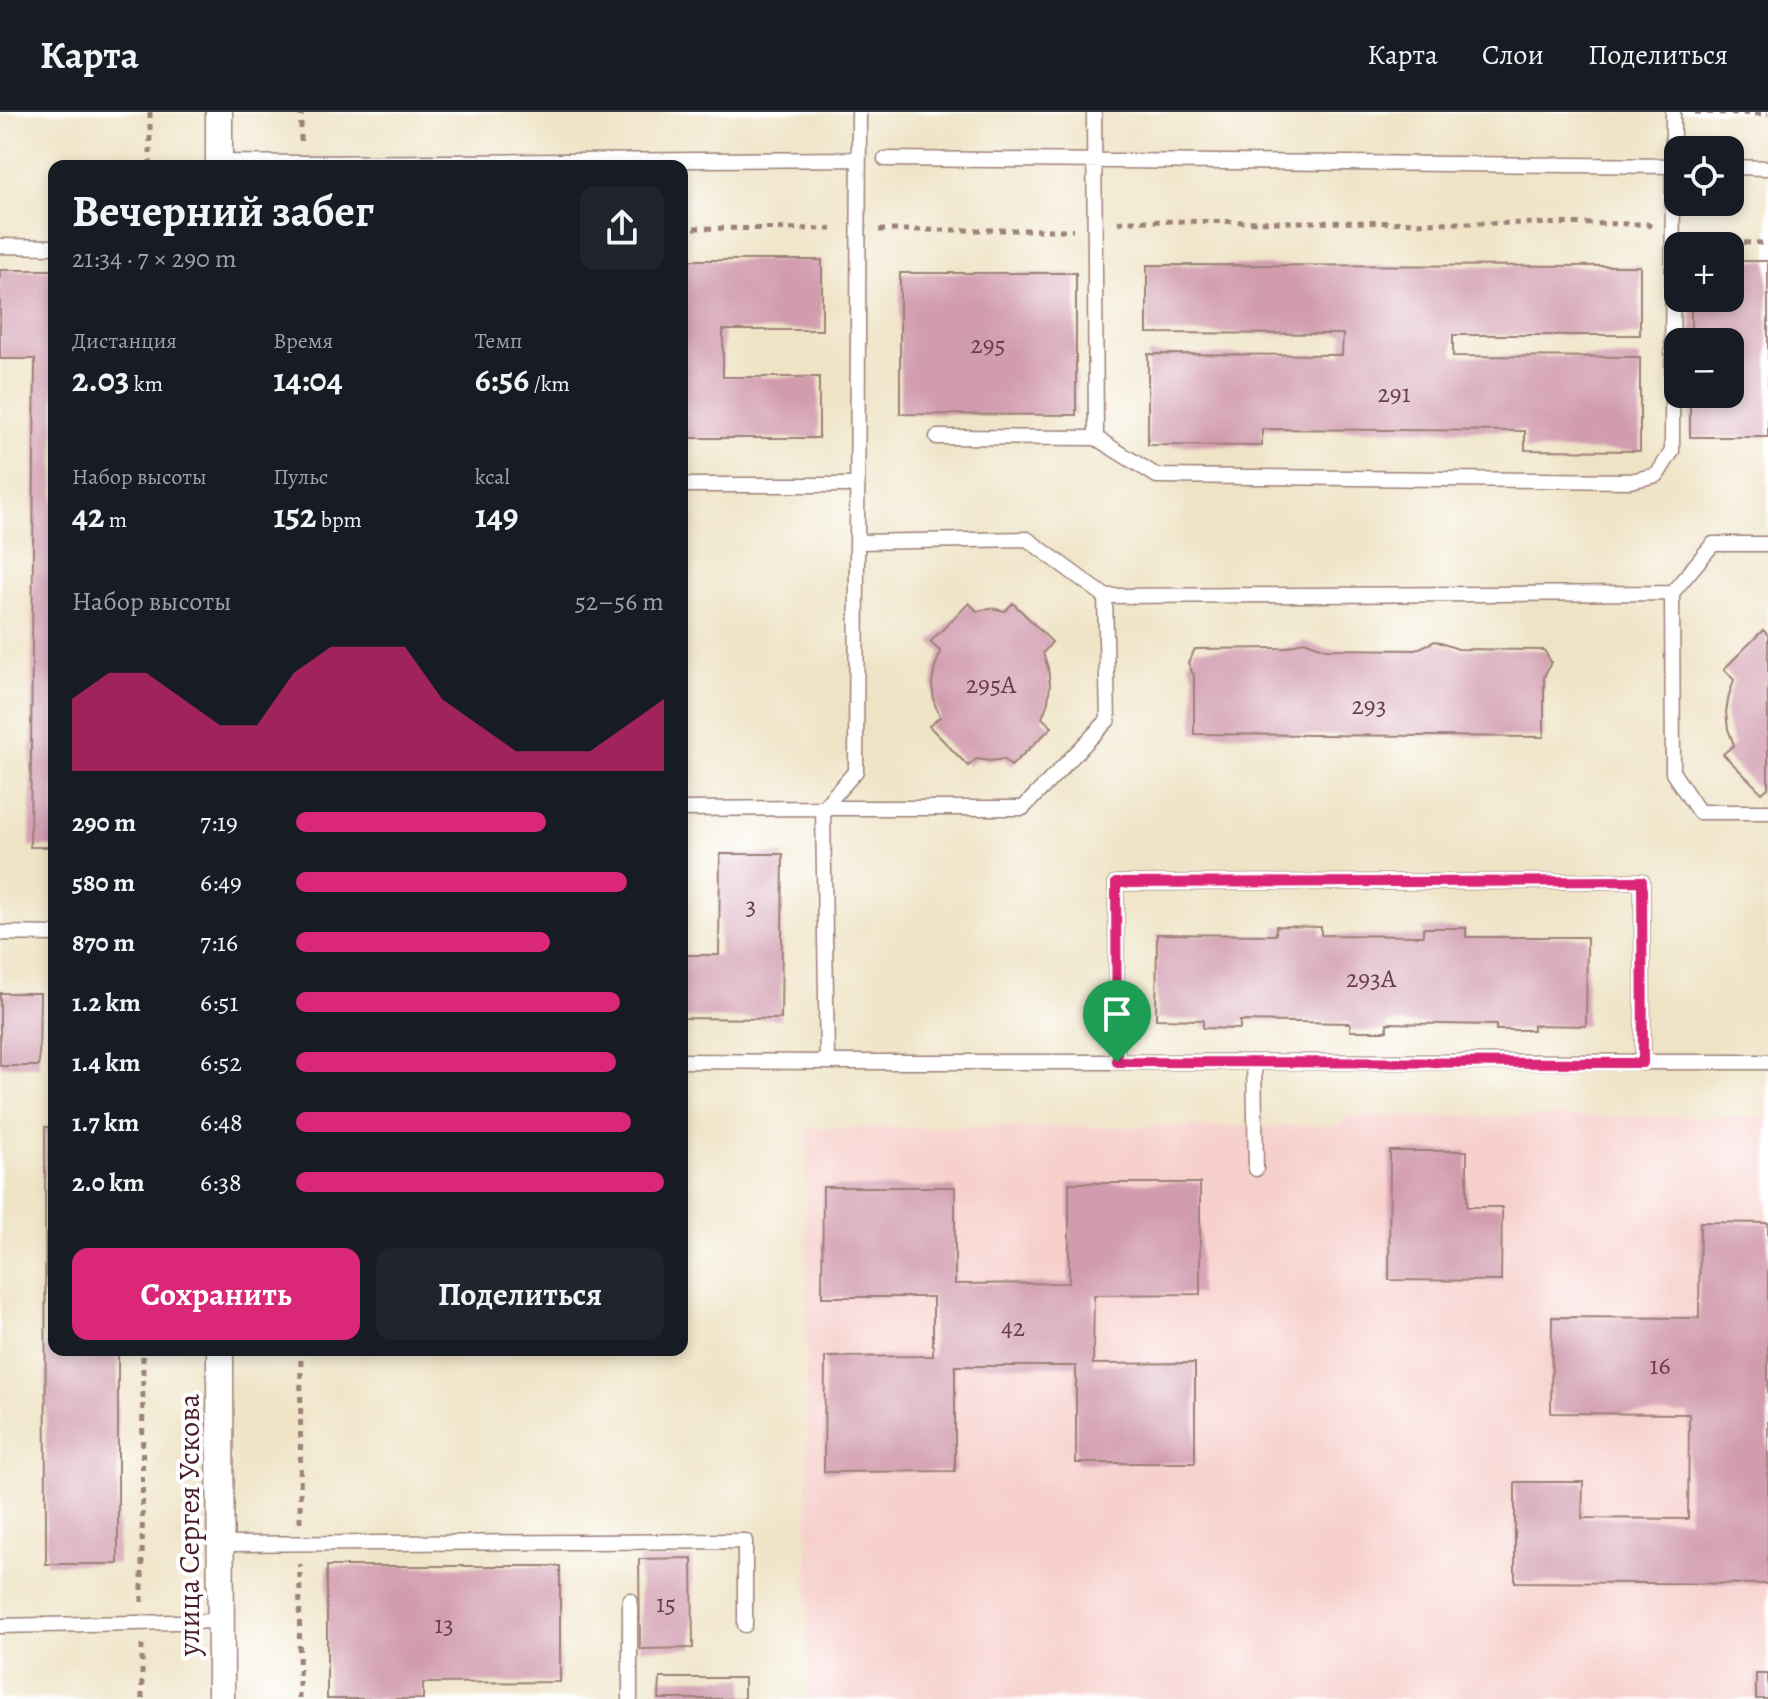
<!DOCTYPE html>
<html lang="ru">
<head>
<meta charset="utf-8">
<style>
  body { margin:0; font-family:Alegreya,serif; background:#20242c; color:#f1f3f6; height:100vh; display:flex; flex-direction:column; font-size:30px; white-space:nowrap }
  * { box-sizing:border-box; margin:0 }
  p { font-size:26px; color:#9ea1a6 }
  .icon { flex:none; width:44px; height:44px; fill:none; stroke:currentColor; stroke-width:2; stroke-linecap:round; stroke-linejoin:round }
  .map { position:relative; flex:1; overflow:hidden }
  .side { position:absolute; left:48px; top:48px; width:640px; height:1196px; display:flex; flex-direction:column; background:#171b24; border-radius:16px; box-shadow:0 4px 12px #0003 }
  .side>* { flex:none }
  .controls { position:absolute; left:1664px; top:24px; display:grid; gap:16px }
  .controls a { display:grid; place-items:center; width:80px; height:80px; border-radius:16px; background:#171b24; box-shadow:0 4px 12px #0003; font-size:40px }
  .pin { position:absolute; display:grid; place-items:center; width:68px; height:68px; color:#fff; margin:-82px -34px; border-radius:50% 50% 50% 0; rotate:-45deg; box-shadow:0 0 8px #0007 }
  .pin .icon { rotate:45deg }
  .round { display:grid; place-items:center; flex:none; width:84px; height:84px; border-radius:16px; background:#20242c }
  .head { display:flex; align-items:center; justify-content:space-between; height:136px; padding:0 24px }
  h1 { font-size:44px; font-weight:600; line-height:60px }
  .stats { display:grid; grid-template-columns:repeat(3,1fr); gap:12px; height:136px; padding:8px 24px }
  .stats div { display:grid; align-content:center }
  .stats b { font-size:34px; font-weight:600 }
  .stats small { font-size:22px; font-weight:400 }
  .stats p { font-size:22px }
  .chart { height:224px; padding:16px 24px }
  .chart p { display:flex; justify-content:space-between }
  .chart svg { width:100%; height:144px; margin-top:8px; fill:#db2777; opacity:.7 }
  .button { display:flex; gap:16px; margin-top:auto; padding:16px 24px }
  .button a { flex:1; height:92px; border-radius:16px; background:#db2777; color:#fff; font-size:32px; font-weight:600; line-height:92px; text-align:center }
  .button a+a { background:#20242c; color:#f1f3f6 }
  ul { padding:0 24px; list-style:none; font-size:26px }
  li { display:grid; grid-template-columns:128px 96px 1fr; align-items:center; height:60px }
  li i { height:20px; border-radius:10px; background:#db2777 }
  header { display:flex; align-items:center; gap:48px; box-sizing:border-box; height:112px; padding:0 40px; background:#171b24; border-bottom:2px solid #363941 }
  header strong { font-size:38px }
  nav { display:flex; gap:44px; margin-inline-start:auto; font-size:28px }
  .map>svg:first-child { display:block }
  .built { fill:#f7d0cc }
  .building { fill:#d29caf }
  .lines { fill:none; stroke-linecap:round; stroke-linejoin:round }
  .lane-casing { stroke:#9c8178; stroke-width:17 }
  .street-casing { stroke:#9c8178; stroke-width:29 }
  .path { stroke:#9c8178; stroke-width:5; stroke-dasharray:6 6; stroke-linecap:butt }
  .lane { stroke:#fff; stroke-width:14 }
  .street { stroke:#fff; stroke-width:26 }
  .route-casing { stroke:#fff; stroke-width:16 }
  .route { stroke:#db2777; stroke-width:10 }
  .labels { text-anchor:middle; stroke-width:8; stroke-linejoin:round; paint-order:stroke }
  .number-label { font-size:26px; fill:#6c3e4c }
  .street-label { font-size:30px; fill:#4a1f2b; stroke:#fff }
</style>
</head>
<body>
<header>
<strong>Карта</strong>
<nav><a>Карта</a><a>Слои</a><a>Поделиться</a></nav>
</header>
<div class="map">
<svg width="1768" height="1587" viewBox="0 0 1768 1587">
  <rect width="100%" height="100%" fill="#fff"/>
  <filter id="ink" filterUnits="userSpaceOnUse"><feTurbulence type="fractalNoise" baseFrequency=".0125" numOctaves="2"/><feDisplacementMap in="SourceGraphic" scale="16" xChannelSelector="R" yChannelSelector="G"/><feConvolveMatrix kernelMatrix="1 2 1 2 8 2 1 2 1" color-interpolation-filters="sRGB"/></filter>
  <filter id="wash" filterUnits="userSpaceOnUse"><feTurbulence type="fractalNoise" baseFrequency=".006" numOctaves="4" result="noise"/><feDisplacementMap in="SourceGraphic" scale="32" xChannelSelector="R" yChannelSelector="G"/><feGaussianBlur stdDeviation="1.8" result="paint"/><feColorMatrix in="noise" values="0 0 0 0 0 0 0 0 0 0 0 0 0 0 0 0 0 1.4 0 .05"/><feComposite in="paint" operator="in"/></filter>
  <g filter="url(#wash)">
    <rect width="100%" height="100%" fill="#efe3c5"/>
    <path class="built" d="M1348,1004L1768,1005V1587H808L806,1016L1340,1014Z"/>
    <g id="blocks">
      <path class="building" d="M682,148H822V218H723V265H819V326H682Z
        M1730,149H1768V325H1690V282H1730V230H1691V186H1730Z
        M1147,153L1640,154V223H1453V244L1640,245V339L1525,338V319L1262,317V334L1148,333V242L1342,243L1343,222L1147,221Z
        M0,158H54V735H30L35,247H0Z
        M900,161H1076V303L900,302Z
        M969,491L977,499L991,496L1005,499L1013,491L1052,530L1043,541L1048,556L1050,573L1048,590L1042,606L1052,615L1011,654L1004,647L990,649L976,647L968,654L929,614L940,605L934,590L932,572L935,555L941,540L930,530Z
        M1763,518L1768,523V676L1762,681L1723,642L1734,633L1728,617L1726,600L1729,583L1734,568L1724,557Z
        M1304,529L1326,537L1415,538L1435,529L1458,537L1544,538L1551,550L1544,565V625L1194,622V564L1188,551L1195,537L1285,536Z
        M720,742H783L781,907L682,906V843H719Z
        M1276,814L1321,815V823L1423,824V816H1466V825H1587L1586,914L1533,913V918H1496V913L1387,911V919H1350V911L1240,909V917L1203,916V908L1156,907L1157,822L1276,823Z
        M0,881H40L39,954H0Z
        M45,1015H54V1238H118V1452H46Z
        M1390,1039H1467V1095H1502L1501,1169L1389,1168Z
        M1069,1071H1200V1182L1094,1183L1093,1252L1195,1251V1351H1076V1254H955V1359L824,1360L825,1245L933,1244V1185H822L823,1075H955V1172L1069,1171Z
        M1700,1110L1768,1111V1472L1515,1470V1370H1583L1582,1406L1688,1407L1689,1302L1551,1301L1552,1205L1699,1206Z
        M692,1446L693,1536L640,1537L639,1447Z
        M327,1454H560V1570L423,1571V1587H327Z
        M1756,1562H1768V1587H1756Z
        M660,1566H744V1587H659Z"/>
    </g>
  </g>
  <g filter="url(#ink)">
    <use href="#blocks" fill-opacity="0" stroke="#9c8178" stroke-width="2"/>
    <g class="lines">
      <g class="lane-casing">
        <path id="lane" d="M885,47L1678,54
          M219,50L301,51L859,47
          M1730,55L1768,56
          M0,134L54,135
          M937,325L1096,326L1094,0
          M1096,326L1157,364L1630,369L1657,363L1672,339L1673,0
          M682,373H857
          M858,430L1027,427L1105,484
          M1768,432H1713L1672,481L1673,661L1699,700H1768
          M823,696H1023L1108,608L1105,484L1672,481
          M823,696L856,659L859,0
          M682,697L823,696L827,950L682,949
          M0,821L54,822
          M827,950H1768
          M1117,950L1116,771L1642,769L1643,951
          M1254,950L1256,1057
          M221,1432L745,1429V1513
          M630,1488V1587
          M0,1514L221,1509"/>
      </g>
      <g class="street-casing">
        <path id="street" d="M219,0V54
          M220,1238L221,1587"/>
      </g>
      <path class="path" d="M1695,0L1768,2
        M301,29V0
        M150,54V0
        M1118,111L1125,109L1647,112L1651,115
        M682,116L837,117
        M879,118H1073
        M1696,130L1768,131
        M300,1410L301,1238
        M142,1490L143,1238
        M142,1587V1532
        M299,1587L300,1452"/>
      <use href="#lane" class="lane"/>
      <use href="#street" class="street"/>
    </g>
  </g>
  <g class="lines" filter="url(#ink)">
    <g class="route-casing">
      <path id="route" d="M1642,769L1643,951L1117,950L1116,771Z"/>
    </g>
    <use href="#route" class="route"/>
  </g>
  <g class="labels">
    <g class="number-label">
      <text x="988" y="241">295</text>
      <text x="1394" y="290">291</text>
      <text x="991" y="581">295А</text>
      <text x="1369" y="602">293</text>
      <text x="751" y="802">3</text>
      <text x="1371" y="875">293А</text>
      <text x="1013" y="1224">42</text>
      <text x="1660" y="1262">16</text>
      <text x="666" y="1500">15</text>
      <text x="444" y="1521">13</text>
    </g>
    <g class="street-label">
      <text transform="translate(189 1413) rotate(-90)" y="10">улица Сергея Ускова</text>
    </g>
  </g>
</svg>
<div class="controls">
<a><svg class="icon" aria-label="locate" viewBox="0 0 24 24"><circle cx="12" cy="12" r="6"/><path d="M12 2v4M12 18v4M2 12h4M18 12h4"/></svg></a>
<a>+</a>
<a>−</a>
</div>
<div class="pin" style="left:1117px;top:950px;background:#1e9e55"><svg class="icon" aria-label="arrive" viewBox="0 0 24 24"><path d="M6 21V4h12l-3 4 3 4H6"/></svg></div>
<section class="side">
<div class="head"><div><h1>Вечерний забег</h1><p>21:34 · 7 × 290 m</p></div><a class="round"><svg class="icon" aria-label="share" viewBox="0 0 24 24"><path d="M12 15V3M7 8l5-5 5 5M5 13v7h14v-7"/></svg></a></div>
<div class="stats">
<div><p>Дистанция</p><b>2.03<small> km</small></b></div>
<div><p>Время</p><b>14:04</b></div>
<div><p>Темп</p><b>6:56<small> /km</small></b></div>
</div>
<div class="stats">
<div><p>Набор высоты</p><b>42<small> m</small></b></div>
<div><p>Пульс</p><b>152<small> bpm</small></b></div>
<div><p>kcal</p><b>149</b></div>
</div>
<div class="chart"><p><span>Набор высоты</span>52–56 m</p>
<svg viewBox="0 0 160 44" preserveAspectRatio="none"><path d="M0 44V22L10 14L20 14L30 22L40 30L50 30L60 14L70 6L80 6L90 6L100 22L110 30L120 38L130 38L140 38L150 30L160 22V44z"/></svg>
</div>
<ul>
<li><b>290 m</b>7:19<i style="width:68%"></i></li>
<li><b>580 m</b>6:49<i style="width:90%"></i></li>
<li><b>870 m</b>7:16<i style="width:69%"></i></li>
<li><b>1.2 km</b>6:51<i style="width:88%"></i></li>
<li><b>1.4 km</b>6:52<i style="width:87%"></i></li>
<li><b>1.7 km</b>6:48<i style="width:91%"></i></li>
<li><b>2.0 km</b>6:38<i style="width:100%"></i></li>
</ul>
<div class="button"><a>Сохранить</a><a>Поделиться</a></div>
</section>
</div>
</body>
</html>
